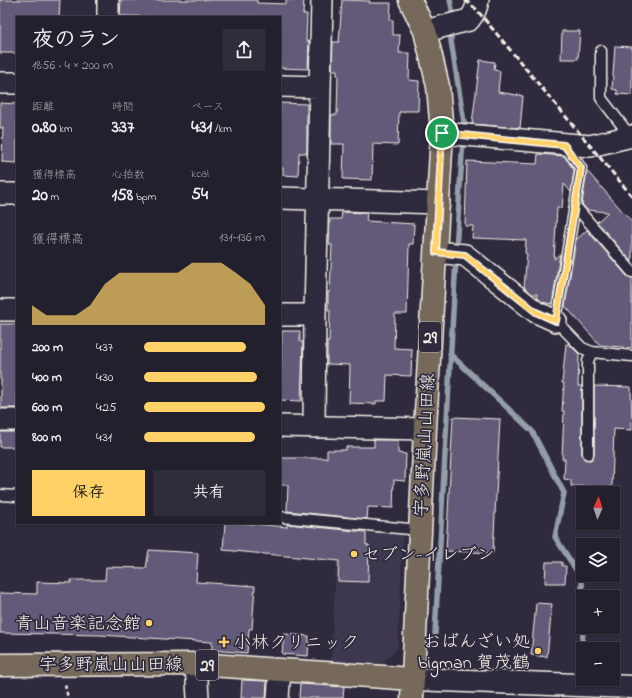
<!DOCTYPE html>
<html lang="ja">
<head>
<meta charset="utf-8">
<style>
  body { margin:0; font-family:"Indie Flower","Klee One",sans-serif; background:#2f2d3a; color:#f1f3f6; height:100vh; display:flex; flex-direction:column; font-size:15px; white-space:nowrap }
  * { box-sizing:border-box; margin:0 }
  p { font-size:13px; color:#a3a3aa }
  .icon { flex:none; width:22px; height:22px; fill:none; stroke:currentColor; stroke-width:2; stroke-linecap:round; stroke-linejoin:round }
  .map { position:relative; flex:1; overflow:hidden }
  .drawer { position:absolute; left:16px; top:16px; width:265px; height:508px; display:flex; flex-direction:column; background:#23202e; border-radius:0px; box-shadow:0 1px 3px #0004,0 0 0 1px #403e4a }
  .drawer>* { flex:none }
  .needle { width:26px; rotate:3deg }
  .tools { position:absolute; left:576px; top:486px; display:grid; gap:8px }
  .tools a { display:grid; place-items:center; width:44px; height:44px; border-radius:0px; background:#23202e; box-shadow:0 1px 3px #0004,0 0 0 1px #403e4a; font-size:20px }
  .pin { position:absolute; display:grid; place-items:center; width:34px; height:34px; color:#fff; margin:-17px; border:2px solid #fff; border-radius:50%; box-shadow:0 1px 4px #0007 }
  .round { display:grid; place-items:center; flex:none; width:42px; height:42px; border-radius:0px; background:#2f2d3a }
  .summary { display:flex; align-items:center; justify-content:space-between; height:68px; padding:0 16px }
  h1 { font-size:22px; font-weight:700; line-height:30px }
  .metrics { display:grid; grid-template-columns:repeat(3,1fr); gap:6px; height:68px; padding:4px 16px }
  .metrics div { display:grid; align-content:center }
  .metrics b { font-size:17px; font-weight:700 }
  .metrics small { font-size:11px; font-weight:400 }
  .metrics p { font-size:11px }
  .chart { height:112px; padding:8px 16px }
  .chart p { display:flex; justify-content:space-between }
  .chart svg { width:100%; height:72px; margin-top:4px; fill:#ffd166; opacity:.7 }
  .action { display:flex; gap:8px; margin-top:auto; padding:8px 16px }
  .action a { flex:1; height:46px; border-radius:0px; background:#ffd166; color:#111; font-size:16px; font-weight:700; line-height:46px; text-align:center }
  .action a+a { background:#2f2d3a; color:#f1f3f6 }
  ul { padding:0 16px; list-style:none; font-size:13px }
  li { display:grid; grid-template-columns:64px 48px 1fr; align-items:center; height:30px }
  li i { height:10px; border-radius:5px; background:#ffd166 }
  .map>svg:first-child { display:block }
  .built { fill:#3e384f }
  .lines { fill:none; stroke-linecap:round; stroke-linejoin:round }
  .stream { stroke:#939ea8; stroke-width:5.5 }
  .building { fill:#625a78; stroke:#f4f1e8 }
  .service-casing { stroke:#f4f1e8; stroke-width:13 }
  .minor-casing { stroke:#f4f1e8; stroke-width:24 }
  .secondary-casing { stroke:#f4f1e8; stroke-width:25 }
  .primary-casing { stroke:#f4f1e8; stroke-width:25 }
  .path { stroke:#f4f1e8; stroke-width:2.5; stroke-dasharray:4 3; stroke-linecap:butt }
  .service { stroke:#2f2a3d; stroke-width:10 }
  .minor { stroke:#2f2a3d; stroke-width:21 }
  .secondary { stroke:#2f2a3d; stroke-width:22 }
  .primary { stroke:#76695c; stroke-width:22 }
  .rail { stroke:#f4f1e8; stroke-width:3; stroke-dasharray:6 3; stroke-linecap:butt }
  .route-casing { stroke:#fff; stroke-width:8 }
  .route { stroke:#ffd166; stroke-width:5 }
  .poi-dot { fill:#ffd166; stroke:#2f2a3d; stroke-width:1.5 }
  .labels { text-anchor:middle; stroke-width:3.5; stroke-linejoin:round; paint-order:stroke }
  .shield { fill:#2f2a3d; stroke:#b9b5b5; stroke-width:1 }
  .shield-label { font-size:17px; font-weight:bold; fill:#f4f1e8 }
  .street-label { font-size:18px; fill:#f4f1e8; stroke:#2f2a3d }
  .poi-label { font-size:18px; fill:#f4f1e8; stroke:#2f2a3d; text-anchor:start }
</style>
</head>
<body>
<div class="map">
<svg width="632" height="698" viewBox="0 0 632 698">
  <rect width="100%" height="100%" fill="#2f2a3d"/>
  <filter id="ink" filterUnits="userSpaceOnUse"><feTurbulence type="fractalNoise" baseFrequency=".025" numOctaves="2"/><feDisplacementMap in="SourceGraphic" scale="8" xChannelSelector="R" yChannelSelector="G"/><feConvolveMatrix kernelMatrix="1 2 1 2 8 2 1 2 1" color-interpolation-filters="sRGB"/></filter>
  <g filter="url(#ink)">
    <path class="built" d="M338,526L403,533L398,648L381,664L331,661Z"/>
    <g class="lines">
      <path class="stream" d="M450,0L452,9V19
        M451,28V41L464,122L463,130
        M456,250L463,139
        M450,354L532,431L564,493L555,537L582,579L583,633L578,675
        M435,633L456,259"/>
    </g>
    <path class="building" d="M0,0H60L59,17H17V53H0Z
      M121,0H257V3L286,4V0H304L303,14H307L306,41H309L308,69L280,68V17L199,15L194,17L120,16Z
      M342,0L370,1L369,3H391L390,20H393V35H400L399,53H410L409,80L419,81L418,111H404V112H399L398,145L373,144L372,180L343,179L344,144H331V115H337L338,75H337V70H332L333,42H339Z
      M562,31H580L578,59H561Z
      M615,46L632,47V95L617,94V90L612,89Z
      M480,60L495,62L494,70L500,71L498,92L523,96L520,128L472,124Z
      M0,103L17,104V163L2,162L3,128H0Z
      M280,103L307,104V153H299L298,176L283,175V168H280Z
      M538,154L564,156L574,170L571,192L564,184L562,208H557L554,259L560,254L552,304L542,302L537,297V294H532L524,287L527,254L525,253L526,240L472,238L473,226H465L467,161L537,164Z
      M587,171L632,222V262L597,222L608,212L587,210L582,204Z
      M342,212L367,213L366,221L414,224L413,244H409L407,314H395L394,348L412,349L411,376L387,375L386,401H376V404L349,403L350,365L327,364V342H329L330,310H328V292H330L332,245H329L330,219H341Z
      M587,230L627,276L632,278V348L600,345L565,306L576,240Z
      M0,324H17V408H1V379H0Z
      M282,331H300V342H303L301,401L280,400Z
      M566,344H569L579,354L578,386H582V454L584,459L591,460L594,454V386L631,387L632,430L614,429L612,487L571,486V480L564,479L565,459H562L564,411H562L564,383H562Z
      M453,417L500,419L493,553L446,551Z
      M0,432H17V447H0Z
      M374,440H398V453L406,454L405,481L394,480L393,508L368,507L367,519L287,511L288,485H280V458H327V450H346V447H374Z
      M225,523H240L287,527V524L366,532V545H369L368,582L338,581L339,561L223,550Z
      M149,550L198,553L196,582L255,586L252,629H249L247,653L212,650V642L100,635L0,633V593L37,594V582L71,583V580H105L106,567L146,568Z
      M546,562H562V566H566L565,583H545Z
      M536,603L552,604L547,657L531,655Z
      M284,634L309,636L308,656L282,654Z
      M242,680L267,681L266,698H241Z
      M300,684L344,687L343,698H299Z"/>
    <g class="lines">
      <g class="service-casing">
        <path id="service" d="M601,51V98L631,137
          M564,145L581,168L556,321L582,348L592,352L632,356
          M575,206L632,272
          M588,454V361L592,352
          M0,495L17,496
          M280,517L420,530"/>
      </g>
      <g class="minor-casing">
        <path id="minor" d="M108,17V0
          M425,31L469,20C474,14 477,7 478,0
          M0,83H17
          M280,86L319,87
          M442,133L590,146L632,136
          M0,194H17
          M280,198L439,203
          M436,252L465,255L536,312L556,321
          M0,310H17
          M280,315H315
          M0,420H17
          M280,426L425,429
          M314,427L315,315L322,0
          M196,664L198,698
          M278,698L280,670"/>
      </g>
      <g class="secondary-casing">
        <path id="secondary" d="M413,679L632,687"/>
      </g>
      <g class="primary-casing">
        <path id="primary" d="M410,0L425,31L438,86L442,133L425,429L412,698
          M0,665L196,664L413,679"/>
      </g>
      <path class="path" d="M65,685L68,698"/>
      <use href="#service" class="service"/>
      <use href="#minor" class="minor"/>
      <use href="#secondary" class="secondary"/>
      <use href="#primary" class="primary"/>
      <path class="rail" d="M465,0L476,9L632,196"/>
    </g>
  </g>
  <g class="lines" filter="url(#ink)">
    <g class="route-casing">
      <path id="route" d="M442,133L564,145L581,168L556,321L536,312L465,255L436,252Z"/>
    </g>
    <use href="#route" class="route"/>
  </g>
  <g class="poi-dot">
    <circle cx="354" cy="554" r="4"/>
    <circle cx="149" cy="623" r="4"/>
    <path d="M222 636h4v4h4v4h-4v4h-4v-4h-4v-4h4z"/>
    <circle cx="538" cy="651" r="4"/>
  </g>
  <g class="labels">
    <g class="shield">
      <rect x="419" y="322" width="22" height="30" rx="3"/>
      <rect x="196" y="650" width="22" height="30" rx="3"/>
    </g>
    <g class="shield-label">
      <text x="430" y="343">29</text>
      <text x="207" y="671">29</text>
    </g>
    <g class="street-label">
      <text transform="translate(424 445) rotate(-87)" y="6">宇多野嵐山山田線</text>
      <text x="111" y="670">宇多野嵐山山田線</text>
    </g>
    <g class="poi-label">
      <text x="362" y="560">セブン-イレブン</text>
      <text x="141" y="629" text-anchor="end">青山音楽記念館</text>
      <text x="530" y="647" text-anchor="end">おばんざい処<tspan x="530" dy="21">bigman 賀茂鶴</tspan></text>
      <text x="233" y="648">小林クリニック</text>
    </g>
  </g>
</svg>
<div class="tools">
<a><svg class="needle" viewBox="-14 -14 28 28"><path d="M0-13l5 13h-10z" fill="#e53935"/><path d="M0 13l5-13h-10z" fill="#a3a3aa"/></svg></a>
<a><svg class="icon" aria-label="layers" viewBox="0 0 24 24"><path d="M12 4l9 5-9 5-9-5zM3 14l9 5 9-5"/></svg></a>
<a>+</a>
<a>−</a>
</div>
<div class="pin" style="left:442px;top:133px;background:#1e9e55"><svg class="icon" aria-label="arrive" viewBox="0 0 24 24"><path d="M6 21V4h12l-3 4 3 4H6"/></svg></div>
<section class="drawer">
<div class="summary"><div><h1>夜のラン</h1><p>18:56 · 4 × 200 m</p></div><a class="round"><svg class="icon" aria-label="share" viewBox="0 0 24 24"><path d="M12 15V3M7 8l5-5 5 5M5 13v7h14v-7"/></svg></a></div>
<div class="metrics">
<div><p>距離</p><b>0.80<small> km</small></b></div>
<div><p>時間</p><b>3:37</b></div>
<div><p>ペース</p><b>4:31<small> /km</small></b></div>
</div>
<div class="metrics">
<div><p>獲得標高</p><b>20<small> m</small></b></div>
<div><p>心拍数</p><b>158<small> bpm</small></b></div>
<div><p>kcal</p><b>54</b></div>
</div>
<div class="chart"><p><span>獲得標高</span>131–136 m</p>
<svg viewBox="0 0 160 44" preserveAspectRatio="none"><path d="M0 44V32L10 38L20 38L30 38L40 32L50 19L60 12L70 12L80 12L90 12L100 12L110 6L120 6L130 6L140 12L150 19L160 32V44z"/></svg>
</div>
<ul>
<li><b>200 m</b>4:37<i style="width:84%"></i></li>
<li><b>400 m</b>4:30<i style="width:93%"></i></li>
<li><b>600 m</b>4:25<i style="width:100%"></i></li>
<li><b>800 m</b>4:31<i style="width:92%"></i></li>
</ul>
<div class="action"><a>保存</a><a>共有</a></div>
</section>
</div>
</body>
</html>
